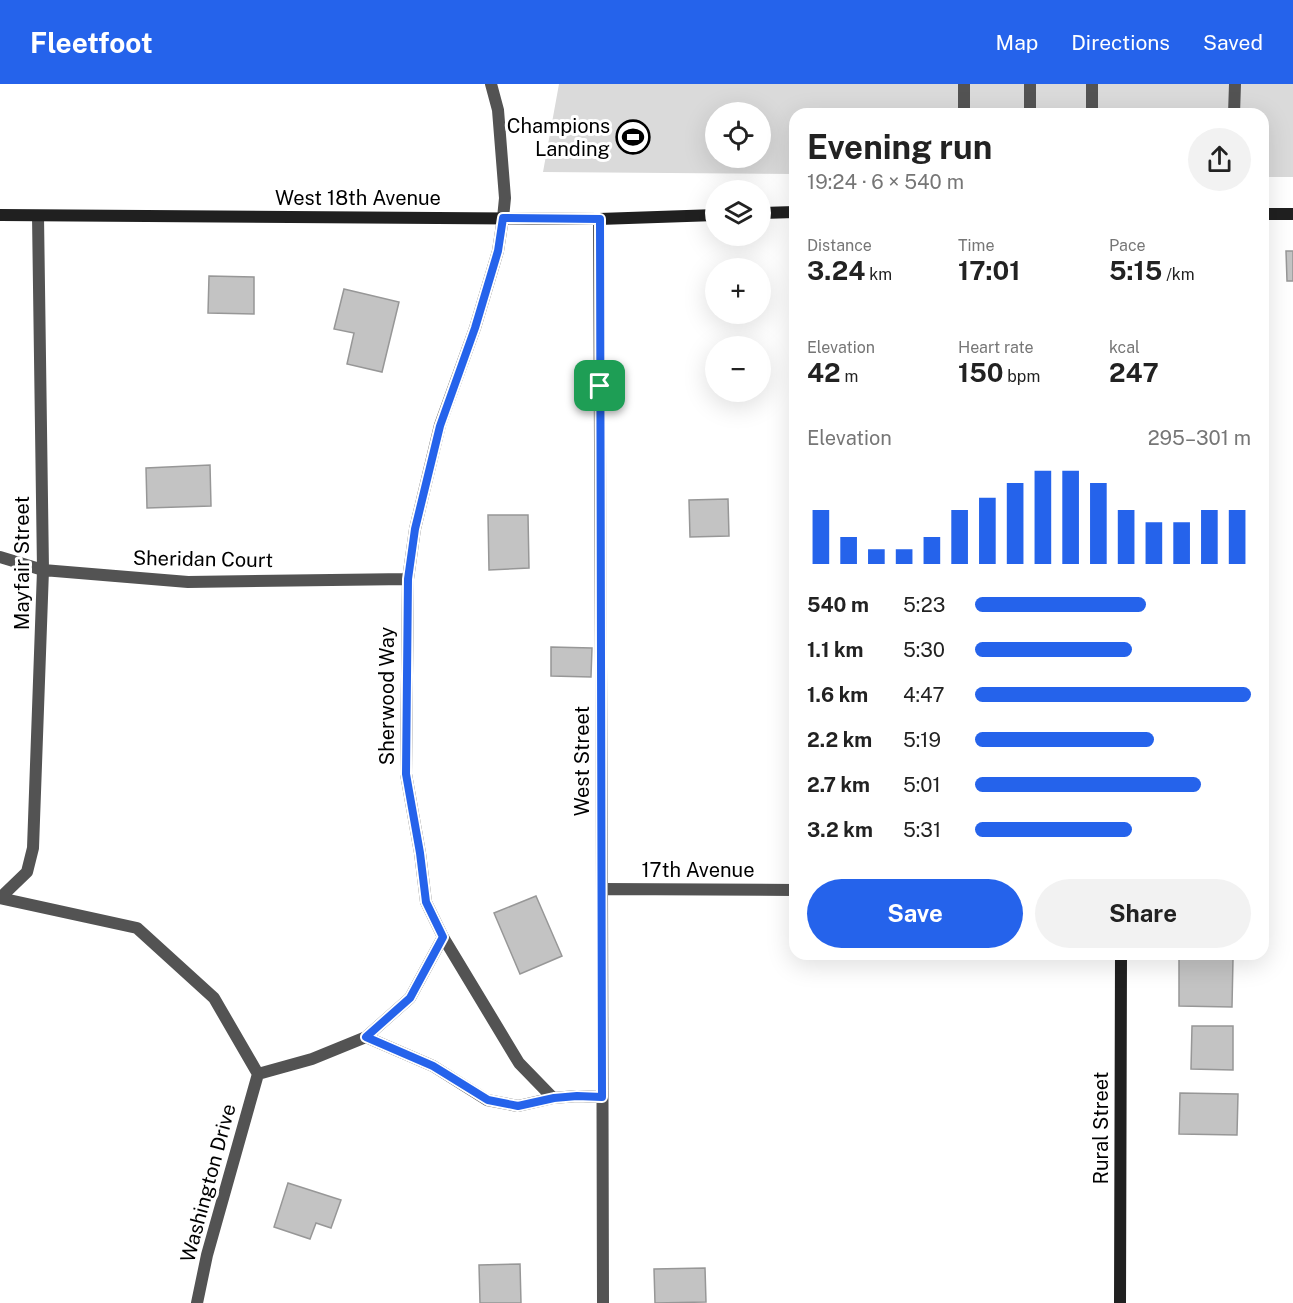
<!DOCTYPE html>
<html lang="en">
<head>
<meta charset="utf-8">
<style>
  body { margin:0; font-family:"Public Sans",sans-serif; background:#f2f2f2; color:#222; height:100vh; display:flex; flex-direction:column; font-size:22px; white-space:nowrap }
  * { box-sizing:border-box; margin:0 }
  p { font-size:20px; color:#767676 }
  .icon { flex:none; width:33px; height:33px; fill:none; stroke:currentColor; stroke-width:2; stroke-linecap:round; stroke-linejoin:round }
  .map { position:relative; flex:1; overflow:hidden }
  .panel { position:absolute; left:789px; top:24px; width:480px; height:852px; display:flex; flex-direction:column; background:#fff; border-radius:18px; box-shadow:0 6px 24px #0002 }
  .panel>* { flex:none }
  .tools { position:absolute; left:705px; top:18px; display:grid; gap:12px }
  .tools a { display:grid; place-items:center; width:66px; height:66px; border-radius:50%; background:#fff; box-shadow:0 6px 24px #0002; font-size:30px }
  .pin { position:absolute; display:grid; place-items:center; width:51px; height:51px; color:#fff; margin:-26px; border-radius:12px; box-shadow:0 3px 9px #0006 }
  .round { display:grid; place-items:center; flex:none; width:63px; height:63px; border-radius:32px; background:#f2f2f2 }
  .summary { display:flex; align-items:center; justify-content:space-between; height:102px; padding:0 18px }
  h1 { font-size:33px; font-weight:700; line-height:45px }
  .metrics { display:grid; grid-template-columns:repeat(3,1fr); gap:9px; height:102px; padding:6px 18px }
  .metrics div { display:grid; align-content:center }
  .metrics b { font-size:26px; font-weight:700 }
  .metrics small { font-size:16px; font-weight:400 }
  .metrics p { font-size:16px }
  .chart { height:168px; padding:12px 18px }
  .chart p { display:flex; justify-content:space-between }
  .chart svg { width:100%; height:108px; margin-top:6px; stroke:#2563eb; stroke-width:6 }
  .button { display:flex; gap:12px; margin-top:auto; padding:12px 18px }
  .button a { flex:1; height:69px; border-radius:36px; background:#2563eb; color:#fff; font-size:24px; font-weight:700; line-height:69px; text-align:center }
  .button a+a { background:#f2f2f2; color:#222 }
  ul { padding:0 18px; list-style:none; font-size:20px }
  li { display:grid; grid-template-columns:96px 72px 1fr; align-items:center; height:45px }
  li i { height:15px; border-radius:8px; background:#2563eb }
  header { display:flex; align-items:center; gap:36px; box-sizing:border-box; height:84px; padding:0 30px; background:#2563eb; color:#fff }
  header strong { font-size:28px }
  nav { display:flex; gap:33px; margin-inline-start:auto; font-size:21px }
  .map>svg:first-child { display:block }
  .pitch { fill:#dadada; fill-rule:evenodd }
  .building { fill:#c3c3c3; stroke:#979797; stroke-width:1.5 }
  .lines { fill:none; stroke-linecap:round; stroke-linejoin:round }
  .lane { stroke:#535353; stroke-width:12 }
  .street { stroke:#535353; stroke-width:12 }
  .secondary { stroke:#202020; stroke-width:12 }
  .route-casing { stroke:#fff; stroke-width:12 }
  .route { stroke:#2563eb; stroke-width:8 }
  .labels { text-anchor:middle; stroke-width:6; stroke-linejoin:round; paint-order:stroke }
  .poi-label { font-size:20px; fill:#000; stroke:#fff; text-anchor:end }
  .street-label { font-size:20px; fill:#000; stroke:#fff }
</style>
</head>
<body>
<header>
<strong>Fleetfoot</strong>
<nav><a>Map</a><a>Directions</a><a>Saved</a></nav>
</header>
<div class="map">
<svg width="1293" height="1219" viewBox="0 0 1293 1219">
  <rect width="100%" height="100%" fill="#fff"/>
  <path class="pitch" d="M559,0H1293V93H1263V30H795V90L543,88ZM716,28H760V74H716Z"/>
  <path class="building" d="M1286,167H1293V197H1287Z
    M209,192L254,193V230L208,229Z
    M344,205L399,218L382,288L347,280L354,249L334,245Z
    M210,381L211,422L147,424L146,384Z
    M728,415L729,452L690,453L689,416Z
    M488,431H528L529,484L489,486Z
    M551,563L592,564L591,593L551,592Z
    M536,812L562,872L520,890L494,829Z
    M1179,875H1233L1232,923L1179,922Z
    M1192,942H1233V986L1191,985Z
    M1180,1009L1238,1010L1237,1051L1179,1050Z
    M288,1099L341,1116L331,1144L316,1139L310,1155L274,1143Z
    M520,1180L521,1219H480L479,1181Z
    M705,1184L706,1218L655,1219L654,1185Z"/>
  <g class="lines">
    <path class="lane" d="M964,0V30
      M1030,0V30
      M1092,30V0
      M1234,30L1235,0
      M599,135L602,805"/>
    <path class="street" d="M491,0L498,26L505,114L503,134L498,167L475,244L440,341L415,445L408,495L406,690L420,769L426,818L443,853L519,979L553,1014L577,1012L602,1013
      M0,473L43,486L188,498L408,495
      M0,814L27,788L33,764L43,486L38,132
      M0,814L137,844L214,914L258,990
      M366,953L410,914L443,853
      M258,990L312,975L366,953L433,982L487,1016L518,1022L553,1014
      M197,1219L207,1171L258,990
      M603,1219L602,805L795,806"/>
    <path class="secondary" d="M760,129L795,128
      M1263,130H1293
      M0,131L599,135L716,131
      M1120,1219L1121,870"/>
  </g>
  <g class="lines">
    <g class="route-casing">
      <path id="route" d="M503,134L600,135L602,1013L577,1012L554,1014L518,1022L488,1016L433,982L366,953L410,914L443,853L426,818L420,769L406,690L408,495L415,445L440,342L475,244L498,167Z"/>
    </g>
    <use href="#route" class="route"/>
  </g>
  <defs>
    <g id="stadium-ring" transform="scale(1.725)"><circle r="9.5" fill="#fff" stroke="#000" stroke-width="1.5"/><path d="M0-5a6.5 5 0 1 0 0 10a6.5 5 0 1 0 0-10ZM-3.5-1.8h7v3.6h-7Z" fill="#000"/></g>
  </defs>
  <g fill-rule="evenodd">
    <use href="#stadium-ring" x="633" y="53"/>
  </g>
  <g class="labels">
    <g class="poi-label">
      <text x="610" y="49">Champions<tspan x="610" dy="23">Landing</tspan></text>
    </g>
    <g class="street-label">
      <text x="358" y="121">West 18th Avenue</text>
      <text transform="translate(203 475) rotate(1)" y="7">Sheridan Court</text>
      <text transform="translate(22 479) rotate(-90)" y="7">Mayfair Street</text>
      <text transform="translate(387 612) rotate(-90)" y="7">Sherwood Way</text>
      <text transform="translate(582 677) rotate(-90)" y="7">West Street</text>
      <text x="698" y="793">17th Avenue</text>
      <text transform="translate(1101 1044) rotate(-90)" y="7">Rural Street</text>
      <text transform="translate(208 1099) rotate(-75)" y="7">Washington Drive</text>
    </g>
  </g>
</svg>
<div class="tools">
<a><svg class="icon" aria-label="locate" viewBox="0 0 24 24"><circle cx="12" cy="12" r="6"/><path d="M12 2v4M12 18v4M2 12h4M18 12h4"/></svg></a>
<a><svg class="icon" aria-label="layers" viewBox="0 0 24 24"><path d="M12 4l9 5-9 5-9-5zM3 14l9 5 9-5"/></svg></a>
<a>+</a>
<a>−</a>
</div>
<div class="pin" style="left:600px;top:302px;background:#1e9e55"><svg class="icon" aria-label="arrive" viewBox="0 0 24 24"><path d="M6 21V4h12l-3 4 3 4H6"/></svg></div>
<section class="panel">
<div class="summary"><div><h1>Evening run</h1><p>19:24 · 6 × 540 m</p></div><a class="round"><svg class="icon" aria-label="share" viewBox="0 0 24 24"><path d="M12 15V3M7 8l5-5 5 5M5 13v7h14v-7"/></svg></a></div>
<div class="metrics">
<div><p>Distance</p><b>3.24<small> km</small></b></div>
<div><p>Time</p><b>17:01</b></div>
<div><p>Pace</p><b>5:15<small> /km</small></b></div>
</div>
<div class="metrics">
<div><p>Elevation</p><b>42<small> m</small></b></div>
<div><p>Heart rate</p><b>150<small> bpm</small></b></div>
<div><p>kcal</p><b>247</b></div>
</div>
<div class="chart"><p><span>Elevation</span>295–301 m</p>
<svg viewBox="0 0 160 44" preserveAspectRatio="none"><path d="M5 44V22M15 44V33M25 44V38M35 44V38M45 44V33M55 44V22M65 44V17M75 44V11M85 44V6M95 44V6M105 44V11M115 44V22M125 44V27M135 44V27M145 44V22M155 44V22"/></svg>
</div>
<ul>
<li><b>540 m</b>5:23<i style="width:62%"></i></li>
<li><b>1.1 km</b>5:30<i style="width:57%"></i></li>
<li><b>1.6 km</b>4:47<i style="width:100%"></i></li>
<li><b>2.2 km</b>5:19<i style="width:65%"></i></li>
<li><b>2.7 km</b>5:01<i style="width:82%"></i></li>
<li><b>3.2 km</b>5:31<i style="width:57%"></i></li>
</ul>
<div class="button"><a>Save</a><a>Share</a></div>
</section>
</div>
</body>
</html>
